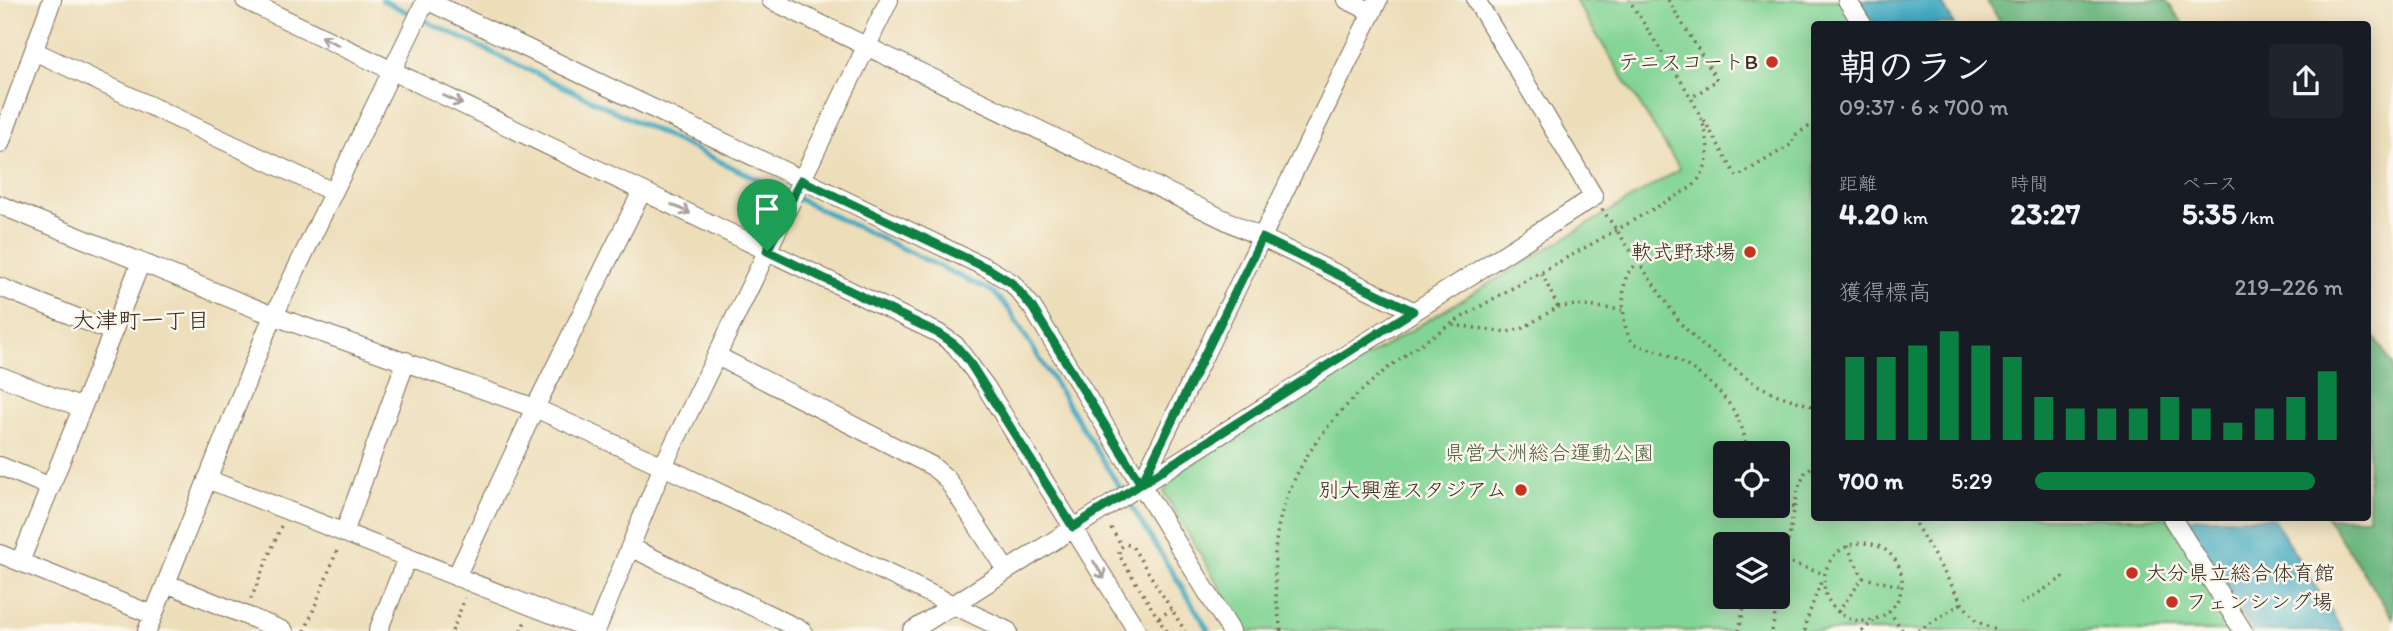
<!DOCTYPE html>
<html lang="ja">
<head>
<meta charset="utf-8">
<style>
  body { margin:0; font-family:Itim,"Klee One",sans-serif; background:#20242c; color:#f1f3f6; height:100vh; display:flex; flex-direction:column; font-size:26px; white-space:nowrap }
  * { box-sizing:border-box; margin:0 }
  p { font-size:23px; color:#9ea1a6 }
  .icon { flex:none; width:38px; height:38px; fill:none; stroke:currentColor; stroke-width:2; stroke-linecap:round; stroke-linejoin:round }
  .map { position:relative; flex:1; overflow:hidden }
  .panel { position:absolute; left:1811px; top:21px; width:560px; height:500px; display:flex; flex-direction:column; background:#171b24; border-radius:7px; box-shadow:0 4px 18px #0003 }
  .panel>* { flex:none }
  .buttons { position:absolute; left:1713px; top:441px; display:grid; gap:14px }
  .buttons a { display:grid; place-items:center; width:77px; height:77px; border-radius:7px; background:#171b24; box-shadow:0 4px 18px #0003; font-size:35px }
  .pin { position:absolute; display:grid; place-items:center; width:60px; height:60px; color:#fff; margin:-72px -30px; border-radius:50% 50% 50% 0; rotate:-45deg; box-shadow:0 0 7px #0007 }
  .pin .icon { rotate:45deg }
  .round { display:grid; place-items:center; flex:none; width:74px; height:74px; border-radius:7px; background:#20242c }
  .headline { display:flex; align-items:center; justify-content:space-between; height:119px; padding:0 28px }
  h1 { font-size:38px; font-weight:800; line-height:52px }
  .stats { display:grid; grid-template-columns:repeat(3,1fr); gap:10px; height:119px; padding:7px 28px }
  .stats div { display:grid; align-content:center }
  .stats b { font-size:30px; font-weight:800 }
  .stats small { font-size:19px; font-weight:400 }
  .stats p { font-size:19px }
  .chart { height:196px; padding:14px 28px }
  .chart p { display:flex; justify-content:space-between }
  .chart svg { width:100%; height:126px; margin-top:7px; stroke:#0b8043; stroke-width:6 }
  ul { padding:0 28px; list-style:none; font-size:23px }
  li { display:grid; grid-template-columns:112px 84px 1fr; align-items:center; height:52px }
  li i { height:18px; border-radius:9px; background:#0b8043 }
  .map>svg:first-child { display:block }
  .green { fill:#82d494; stroke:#5e7f59; stroke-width:2; fill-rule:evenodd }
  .forest { fill:#69b67e; stroke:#52704e; stroke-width:2 }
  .water { fill:#3fa8bf; stroke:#3d696e; stroke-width:2 }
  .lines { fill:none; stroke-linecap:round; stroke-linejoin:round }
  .stream { stroke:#3fa8bf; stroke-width:5 }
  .minor-casing { stroke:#796955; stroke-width:20 }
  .path { stroke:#796955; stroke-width:3.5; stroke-dasharray:2 5; stroke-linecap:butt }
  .minor { stroke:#fff; stroke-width:18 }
  .oneway { stroke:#a79f9a }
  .route-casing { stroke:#fff; stroke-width:14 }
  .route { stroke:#0b8043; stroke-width:9 }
  .poi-dot { fill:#c8321e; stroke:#fbf7ec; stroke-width:2.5 }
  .labels { text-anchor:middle; stroke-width:5; stroke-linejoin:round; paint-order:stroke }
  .poi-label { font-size:21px; fill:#3b2a1e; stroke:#fbf7ec; text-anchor:end }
  .park-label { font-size:21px; fill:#505d41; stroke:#fbf7ec }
  .neighbourhood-label { font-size:23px; fill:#3b2a1e; stroke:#fbf7ec }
</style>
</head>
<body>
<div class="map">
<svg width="2393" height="631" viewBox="0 0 2393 631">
  <rect width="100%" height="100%" fill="#fbf7ec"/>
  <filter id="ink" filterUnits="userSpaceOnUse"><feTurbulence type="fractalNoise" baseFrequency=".0143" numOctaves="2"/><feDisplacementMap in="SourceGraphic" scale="14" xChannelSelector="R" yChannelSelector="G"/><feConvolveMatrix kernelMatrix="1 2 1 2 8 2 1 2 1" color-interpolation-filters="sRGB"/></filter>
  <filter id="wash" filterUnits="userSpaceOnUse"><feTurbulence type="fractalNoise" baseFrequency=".00686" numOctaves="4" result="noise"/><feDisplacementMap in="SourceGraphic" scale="28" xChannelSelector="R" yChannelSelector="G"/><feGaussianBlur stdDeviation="1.57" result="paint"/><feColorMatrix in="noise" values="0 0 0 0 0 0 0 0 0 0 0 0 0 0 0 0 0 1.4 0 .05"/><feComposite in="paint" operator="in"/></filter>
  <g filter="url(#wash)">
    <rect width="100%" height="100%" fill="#eddeba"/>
    <path class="green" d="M1575,0H1844L1859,24H1815V518H2168L2239,631H1246L1164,493L1175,472L1680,169ZM1726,453H1778V506H1726ZM1726,544H1778V597H1726Z"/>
    <path class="forest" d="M1986,0H2166L2183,24H2002Z
      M2368,328L2393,365V618L2327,518H2368Z"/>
    <path class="water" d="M1859,0H1940L1954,24H1874Z
      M2181,518H2273L2343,631H2253Z"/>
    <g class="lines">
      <path class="stream" d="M382,0L993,292L1008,308L1209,631"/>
    </g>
  </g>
  <g filter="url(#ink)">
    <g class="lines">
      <g class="minor-casing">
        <path id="minor" d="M245,0L938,333L955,345L986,387L1137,631
          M426,0L989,269L1012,283L1032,307L1231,631
          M771,0L1413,311
          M1347,0L1372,12
          M1847,0L1862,24
          M34,51L333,192
          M0,144L52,0
          M0,205L274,316L535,408L663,466L1008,631
          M0,287L113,332
          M717,356L932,466L947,479L1006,570
          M0,376L82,408
          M0,466L51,487
          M207,479L595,631
          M1141,484L1378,0
          M2172,518L2243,631
          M344,533L406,361
          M630,547L803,631
          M0,554L153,615
          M20,562L141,262
          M456,577L535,408L642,191
          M166,583L284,631
          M147,631L267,330L426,0
          M378,631L407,558
          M596,631L663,466L889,0
          M912,631L1594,197L1476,0"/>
      </g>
      <path class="path" d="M1668,0L1717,80L1691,98
        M1704,120L1737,177L1792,144L1795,135L1815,123
        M1602,209L1681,324L1702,345L1755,384L1778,395L1815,407
        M1639,261C1636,265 1631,269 1628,273C1621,286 1621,330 1632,341C1639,348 1656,349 1666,354C1706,374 1744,406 1747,453
        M1558,307L1577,305L1622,310
        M1453,325L1507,332L1523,328L1558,307L1541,272
        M1778,503L1795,508
        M1912,518L1962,603L1976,621L1998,631
        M1111,528L1122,546
        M1824 582a39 39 0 1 1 78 0a39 39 0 1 1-78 0Z
        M1757,544L1759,534
        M1847,546L1863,578
        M1785,561L1824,574
        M251,599L281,526
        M2021,604L2067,575
        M1889,611L1903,631
        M1838,612L1863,578L1901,586
        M1159,618L1172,609
        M305,631L338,548
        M452,631L465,598
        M521,631L525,621
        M1166,631L1119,555V549L1125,544L1132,546L1185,631
        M1281,631C1274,588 1270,547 1284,505C1324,388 1447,325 1548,268C1596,242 1644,214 1692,187C1730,148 1690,95 1667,60C1654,40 1642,20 1629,0
        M1739,631L1746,597
        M1772,631L1798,488L1806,471L1815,465
        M1805,631L1806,622L1822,579
        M1862,631L1874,621
        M1918,631L1962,603"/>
      <use href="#minor" class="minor"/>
    </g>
    <defs><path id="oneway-shaft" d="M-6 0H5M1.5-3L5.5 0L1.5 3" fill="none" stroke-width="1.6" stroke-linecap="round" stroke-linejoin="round" transform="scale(1.75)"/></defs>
    <g class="oneway">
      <use href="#oneway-shaft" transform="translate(330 41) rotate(-154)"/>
      <use href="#oneway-shaft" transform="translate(453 100) rotate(26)"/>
      <use href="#oneway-shaft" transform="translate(681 209) rotate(26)"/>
      <use href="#oneway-shaft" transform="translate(1099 570) rotate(58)"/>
    </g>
  </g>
  <g class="lines" filter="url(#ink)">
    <g class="route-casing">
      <path id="route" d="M767,251L938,333L955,345L968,360L1073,527L1413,311L1262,238L1141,484L1032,307L1012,283L989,269L801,180L767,251"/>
    </g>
    <use href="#route" class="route"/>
  </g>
  <g class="poi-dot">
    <circle cx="1772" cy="62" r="7"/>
    <circle cx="1750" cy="252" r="7"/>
    <circle cx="1521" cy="490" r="7"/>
    <circle cx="2132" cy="573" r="7"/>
    <circle cx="2172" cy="602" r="7"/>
  </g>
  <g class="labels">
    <g class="poi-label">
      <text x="1758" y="69">テニスコートB</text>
      <text x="1736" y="259">軟式野球場</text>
      <text x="1507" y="497">別大興産スタジアム</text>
      <text x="2146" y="580" text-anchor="start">大分県立総合体育館</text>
      <text x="2186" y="609" text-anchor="start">フェンシング場</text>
    </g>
    <g class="park-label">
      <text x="1549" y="460">県営大洲総合運動公園</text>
    </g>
    <g class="neighbourhood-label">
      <text x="141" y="328">大津町一丁目</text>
    </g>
  </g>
</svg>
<div class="buttons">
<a><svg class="icon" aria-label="locate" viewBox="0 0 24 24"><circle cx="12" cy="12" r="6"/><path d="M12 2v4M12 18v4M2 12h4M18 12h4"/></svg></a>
<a><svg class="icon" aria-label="layers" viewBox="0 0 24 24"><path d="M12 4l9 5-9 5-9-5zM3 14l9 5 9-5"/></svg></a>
</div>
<div class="pin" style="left:767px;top:251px;background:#1e9e55"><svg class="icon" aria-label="arrive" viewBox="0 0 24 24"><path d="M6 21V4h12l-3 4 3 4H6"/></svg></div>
<section class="panel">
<div class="headline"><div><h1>朝のラン</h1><p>09:37 · 6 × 700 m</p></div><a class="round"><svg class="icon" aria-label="share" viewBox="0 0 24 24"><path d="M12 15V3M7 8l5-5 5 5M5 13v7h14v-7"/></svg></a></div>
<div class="stats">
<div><p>距離</p><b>4.20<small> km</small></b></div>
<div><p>時間</p><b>23:27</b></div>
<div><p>ペース</p><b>5:35<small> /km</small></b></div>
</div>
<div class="chart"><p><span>獲得標高</span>219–226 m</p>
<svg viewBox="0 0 160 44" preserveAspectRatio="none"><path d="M5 44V15M15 44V15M25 44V11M35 44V6M45 44V11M55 44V15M65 44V29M75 44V33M85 44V33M95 44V33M105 44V29M115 44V33M125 44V38M135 44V33M145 44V29M155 44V20"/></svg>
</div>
<ul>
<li><b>700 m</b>5:29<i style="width:91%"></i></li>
</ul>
</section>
</div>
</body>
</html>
